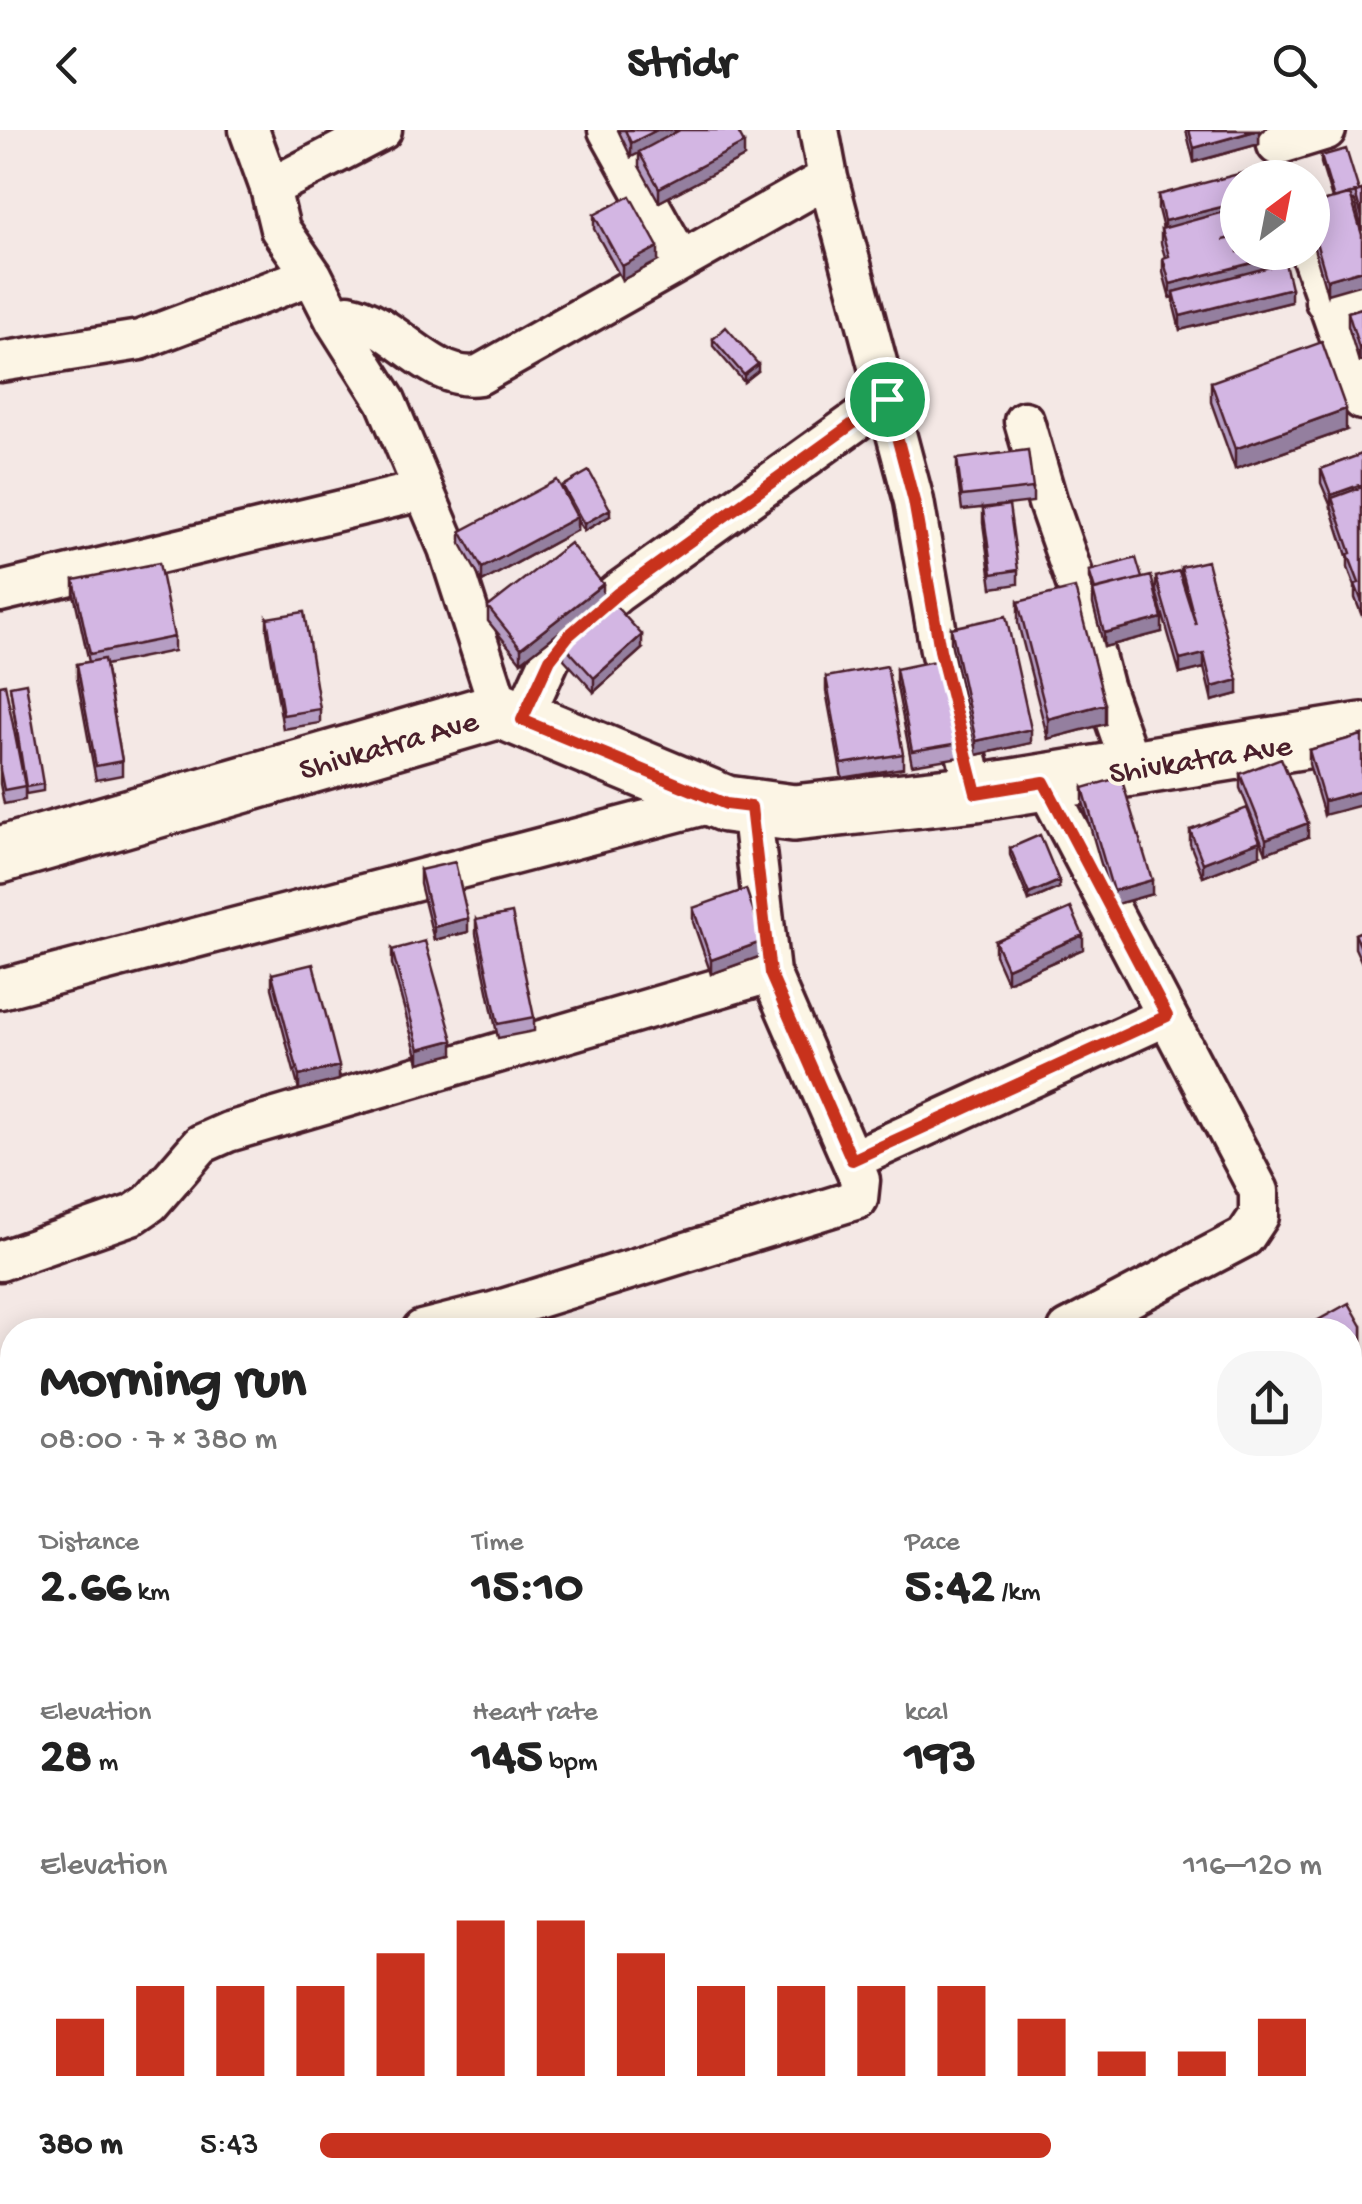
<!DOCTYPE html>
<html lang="en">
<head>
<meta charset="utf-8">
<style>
  body { margin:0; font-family:"Gochi Hand",sans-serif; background:#f6f6f6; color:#222; height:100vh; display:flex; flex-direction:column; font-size:38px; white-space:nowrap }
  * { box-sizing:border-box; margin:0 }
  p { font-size:32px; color:#767676 }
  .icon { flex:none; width:55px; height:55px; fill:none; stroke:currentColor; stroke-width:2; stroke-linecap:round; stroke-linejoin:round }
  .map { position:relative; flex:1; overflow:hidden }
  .details { position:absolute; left:0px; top:1188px; width:1362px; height:888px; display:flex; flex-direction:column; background:#fff; border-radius:40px 40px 0 0; box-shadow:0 5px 25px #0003 }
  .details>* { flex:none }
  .needle { width:65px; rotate:32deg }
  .tools { position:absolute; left:1220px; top:30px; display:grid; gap:20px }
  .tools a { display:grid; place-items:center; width:110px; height:110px; border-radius:50%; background:#fff; box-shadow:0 5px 25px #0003; font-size:50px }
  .pin { position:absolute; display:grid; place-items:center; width:85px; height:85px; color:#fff; margin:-42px; border:5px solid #fff; border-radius:50%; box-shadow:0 2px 10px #0007 }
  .round { display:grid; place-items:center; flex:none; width:105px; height:105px; border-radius:40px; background:#f6f6f6 }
  .head { display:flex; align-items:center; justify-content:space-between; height:170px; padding:0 40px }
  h1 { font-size:55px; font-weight:700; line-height:75px }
  .metrics { display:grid; grid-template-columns:repeat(3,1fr); gap:15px; height:170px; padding:10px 40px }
  .metrics div { display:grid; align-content:center }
  .metrics b { font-size:50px; font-weight:700 }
  .metrics small { font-size:28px; font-weight:400 }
  .metrics p { font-size:28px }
  .chart { height:280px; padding:20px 40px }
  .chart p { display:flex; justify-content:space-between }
  .chart svg { width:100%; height:180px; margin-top:10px; stroke:#c8321e; stroke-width:6 }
  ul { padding:0 40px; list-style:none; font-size:32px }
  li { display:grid; grid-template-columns:160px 120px 1fr; align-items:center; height:75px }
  li i { height:25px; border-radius:12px; background:#c8321e }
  header { display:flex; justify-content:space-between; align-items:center; height:130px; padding:0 40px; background:#fff; font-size:45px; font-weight:700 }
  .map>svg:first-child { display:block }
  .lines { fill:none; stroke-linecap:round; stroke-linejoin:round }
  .street-casing { stroke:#4a1f2b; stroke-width:45 }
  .secondary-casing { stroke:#4a1f2b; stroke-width:62 }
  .street { stroke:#fcf5e5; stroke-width:38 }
  .secondary { stroke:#fcf5e5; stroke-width:55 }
  .wall { fill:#b59dc3; stroke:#4a1f2b; stroke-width:2.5 }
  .shaded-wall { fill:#947f9f; stroke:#4a1f2b; stroke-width:2.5 }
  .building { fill:#d3b6e3; stroke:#4a1f2b; stroke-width:2.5 }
  .route-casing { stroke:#fff; stroke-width:20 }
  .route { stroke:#c8321e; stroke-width:12 }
  .labels { text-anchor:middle; stroke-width:8; stroke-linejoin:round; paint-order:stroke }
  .street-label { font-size:32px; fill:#4a1f2b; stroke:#fcf5e5 }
</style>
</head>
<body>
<header><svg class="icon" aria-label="back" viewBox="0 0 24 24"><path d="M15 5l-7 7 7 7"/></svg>Stridr<svg class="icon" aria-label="search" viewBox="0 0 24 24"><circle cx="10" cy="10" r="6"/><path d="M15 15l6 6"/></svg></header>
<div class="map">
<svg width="1362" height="2074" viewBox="0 0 1362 2074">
  <rect width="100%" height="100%" fill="#f4e8e5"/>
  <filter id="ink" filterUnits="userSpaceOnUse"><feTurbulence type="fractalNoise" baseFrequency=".01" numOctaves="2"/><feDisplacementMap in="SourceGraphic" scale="20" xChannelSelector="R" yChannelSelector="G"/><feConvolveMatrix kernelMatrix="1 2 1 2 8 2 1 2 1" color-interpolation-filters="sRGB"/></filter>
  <g filter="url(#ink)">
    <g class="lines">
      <g class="street-casing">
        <path id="street" d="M249,0L270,58L280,99L312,145L336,192L386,271L448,418L500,580
          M608,0L681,131
          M819,0L828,48L914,371L940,520L976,663
          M1277,15L1326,0
          M270,58L382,0
          M1310,122L1362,270
          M1325,171L1362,161
          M336,192L348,184C395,192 430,253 479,245L828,48
          M0,232L140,210L312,145
          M1024,291L1048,373L1077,456L1103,556L1132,638
          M0,462L421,361
          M522,590L550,529L567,506L617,463L887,269
          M1044,652L1259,1061V1086L1245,1107L1068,1200
          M0,859L719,671
          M852,1030L1167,886
          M0,1131L134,1084L150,1073L201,1014L228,1002L770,843
          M422,1200L493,1182L858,1069L860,1050L770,843L751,677
          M1350,1337L1362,1331
          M0,1360L12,1356
          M1350,1501L1362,1492
          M1350,1537L1362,1549
          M0,1543L12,1539
          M0,1750L12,1746
          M1350,1922L1362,1932
          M1350,2045L1362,2042
          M853,2062L857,2074
          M1245,2074L1274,2062"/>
      </g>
      <g class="secondary-casing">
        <path id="secondary" d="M0,725L500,580L726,674L794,683L976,663L1362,601"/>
      </g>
      <use href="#street" class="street"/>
      <use href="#secondary" class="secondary"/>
    </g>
    <path class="wall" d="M618,0H737L744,27L659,72L639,36V23L631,27Z
      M1186,0H1259V14L1194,32Z
      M1321,26L1359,61L1362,60V101L1355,71H1352L1327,164L1312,111V75L1332,69L1321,33Z
      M1238,48L1279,135L1291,172L1180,200L1174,176V167L1170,168L1163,142V128L1165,127L1161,113V99H1163L1158,79V65Z
      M594,85L658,131L622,150L594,99Z
      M1362,178V231L1359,232L1348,196V182Z
      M713,209L758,241L744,252L713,216Z
      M1211,252L1346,300L1235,339L1211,272Z
      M1362,324V486L1355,468V456L1348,438V429L1332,379L1321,353V339Z
      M957,329L1033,358V372L962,380L957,342Z
      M563,356L610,386L584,401L577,390V400L482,452L461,414V401L563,360Z
      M983,379L1018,440V454L992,458L983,393Z
      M1181,437L1238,564L1212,571L1204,538L1180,544L1156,461V447L1181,449Z
      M1089,441L1142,448L1162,502L1104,517L1093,474V461L1089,448Z
      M74,450L174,507V521L105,535L122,631V645L96,650L77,548V534L89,532L74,464Z
      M603,468L521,532L488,491V477Z
      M1018,472L1105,594L1048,609L1018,493Z
      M267,488L320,579V593L283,599L267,501Z
      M951,498L1031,613L976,625L951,512Z
      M564,515L642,519L594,562L564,529Z
      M896,539L960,613V627L912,635L896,552Z
      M826,547L903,624V638L842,648L826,561Z
      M0,555L25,656V670L4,674L0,654Z
      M10,556L43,654V661L26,664Z
      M1362,605L1324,685L1309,634V620Z
      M1240,644L1308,707L1266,723L1240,658Z
      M1083,658L1152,764L1113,775L1083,672Z
      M1190,700L1260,725L1203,747L1190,714Z
      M1010,718L1059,758L1029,771L1010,725Z
      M420,740L468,802L434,810L420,754Z
      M693,778L764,825L711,844L693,792Z
      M476,790L534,887V901L498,908L476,804Z
      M1362,801V833L1355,818V804Z
      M995,811L1083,819L1007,852L995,825Z
      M392,820L453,924L419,933L392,834Z
      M272,844L339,950L299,960L272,858Z
      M1313,1193L1362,1196V1290L1350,1270V1200H1313Z
      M1350,1346L1362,1368V1464L1355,1467L1350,1459Z
      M1362,1618V1688L1356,1681V1674L1350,1679V1629Z
      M1362,1802V1881L1350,1890L1357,1806Z"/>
    <path class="shaded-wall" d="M657,0H686L631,27V13Z
      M1259,0V14L1194,32V18Z
      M744,13V27L659,72V58Z
      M1238,73V86L1164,105V91Z
      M658,117V131L622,150V136Z
      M1279,126V140L1174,162V167L1170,168V154Z
      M1362,140V154L1327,164V150Z
      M1291,158V172L1180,200V186Z
      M1362,217V231L1359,232V218Z
      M758,234V241L744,252V245Z
      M1346,279V300L1235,339V319Z
      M1362,354V368H1332L1331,379V365Z
      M610,379V386L584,401V394Z
      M577,387V400L482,452V438Z
      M603,454V468L521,532V518Z
      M1162,488V502L1104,517V503Z
      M642,505V519L594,562V548Z
      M1204,524V538L1180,544V530Z
      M1238,550V564L1212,571V557Z
      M1105,574V594L1048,609V589Z
      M1031,599V613L976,625V611Z
      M1362,661V675L1324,685V671Z
      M1308,693V707L1266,723V709Z
      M1260,711V725L1203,747V733Z
      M1152,750V764L1113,775V761Z
      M1059,751V758L1029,771V764Z
      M468,788V802L434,810V797Z
      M1083,805V819L1007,852V838Z
      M764,811V825L711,844V830Z
      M453,910V924L419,933V919Z
      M339,936V950L299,960V946Z
      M1362,1450V1464L1355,1467V1454Z
      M1362,1655V1669L1356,1667V1674L1350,1679V1665Z
      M1362,1867V1881L1350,1890V1877Z"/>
    <path class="building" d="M625,0H657L631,13Z
      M680,0H737L744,13L659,58L639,22Z
      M1189,0H1258L1194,18Z
      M1346,19L1359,61L1355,62L1356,63L1334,69L1321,26Z
      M1269,36L1272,48H1238V73L1164,91L1158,65Z
      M1362,60V87L1355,62Z
      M1350,64L1362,105V140L1327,150L1312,98V75Z
      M630,66L658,117L622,136L594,85Z
      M1238,78V106L1223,110L1238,107V122H1278L1279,126L1170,154L1163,128L1169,126L1161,99Z
      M1285,133L1291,158L1180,186L1174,162Z
      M1362,178V217L1359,218L1348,182Z
      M726,197L758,234L744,245L713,209Z
      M1322,212L1346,279L1235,319L1211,252Z
      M1028,320L1033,358L962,366L957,329Z
      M1362,324V354L1331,365L1321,339Z
      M589,341L610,379L584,394L563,356Z
      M557,350L577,387L482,438L461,401Z
      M1362,357V472L1355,454L1359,453L1348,424L1351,423L1332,368Z
      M1009,375L1018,440L992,444L983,379Z
      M570,413L603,454L521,518L488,477Z
      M1136,428L1142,448L1095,460L1089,441Z
      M1207,431L1238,550L1212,557L1204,524L1180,530L1156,447L1179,441L1196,495L1181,437Z
      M159,433L174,507L90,524L74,450Z
      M1151,446L1162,488L1104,503L1093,460Z
      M1075,458L1105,574L1048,589L1018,472Z
      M612,472L642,505L594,548L564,515Z
      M304,482L320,579L283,585L267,488Z
      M1006,486L1031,599L976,611L951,498Z
      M104,529L122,631L96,636L77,534Z
      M944,529L960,613L912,621L896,539Z
      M887,536L903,624L842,634L826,547Z
      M26,553L43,654L26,657L10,556Z
      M5,554L25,656L4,660L0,640V555Z
      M1362,605V661L1324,671L1309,620Z
      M1281,628L1308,693L1266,709L1240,644Z
      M1121,647L1152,750L1113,761L1083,658Z
      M1247,678L1260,711L1203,733L1190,700Z
      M1040,705L1059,751L1029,764L1010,718Z
      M455,732L468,788L434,797L420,740Z
      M746,759L764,811L711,830L693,778Z
      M1071,778L1083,805L1007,838L995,811Z
      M512,783L534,887L498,894L476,790Z
      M1362,801V820L1355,804Z
      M425,811L453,910L419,919L392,820Z
      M313,834L339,936L299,946L272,844Z
      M1349,1173L1362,1196V1277L1350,1256V1200H1317L1313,1193Z
      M1350,1346L1362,1368V1450L1355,1454L1350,1445Z
      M1362,1618V1655L1350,1665V1629Z
      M1362,1661V1674L1356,1667Z
      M1350,1808L1362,1824V1867L1350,1877Z"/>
  </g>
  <g class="lines" filter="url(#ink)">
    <g class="route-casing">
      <path id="route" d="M887,269L914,371L940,520L976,663L1044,652L1167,886L852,1030L770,843L751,677L726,674L522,590L550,529L568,506L618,463Z"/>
    </g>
    <use href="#route" class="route"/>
  </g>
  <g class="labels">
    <g class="street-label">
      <text transform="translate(388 613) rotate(-16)" y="11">Shivkatra Ave</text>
      <text transform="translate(1200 627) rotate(-9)" y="11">Shivkatra Ave</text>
    </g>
  </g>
</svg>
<div class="tools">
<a><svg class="needle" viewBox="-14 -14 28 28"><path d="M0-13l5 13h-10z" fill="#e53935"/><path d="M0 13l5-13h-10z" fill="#767676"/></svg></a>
</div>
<div class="pin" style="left:887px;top:269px;background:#1e9e55"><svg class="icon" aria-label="arrive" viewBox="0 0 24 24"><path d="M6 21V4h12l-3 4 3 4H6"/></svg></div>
<section class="details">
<div class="head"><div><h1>Morning run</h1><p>08:00 · 7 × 380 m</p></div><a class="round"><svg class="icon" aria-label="share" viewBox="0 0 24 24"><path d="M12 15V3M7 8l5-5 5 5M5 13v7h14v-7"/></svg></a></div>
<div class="metrics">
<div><p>Distance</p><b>2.66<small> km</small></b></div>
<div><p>Time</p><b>15:10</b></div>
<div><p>Pace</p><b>5:42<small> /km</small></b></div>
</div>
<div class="metrics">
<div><p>Elevation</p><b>28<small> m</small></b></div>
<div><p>Heart rate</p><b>145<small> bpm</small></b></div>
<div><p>kcal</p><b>193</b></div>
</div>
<div class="chart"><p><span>Elevation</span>116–120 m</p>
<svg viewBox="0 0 160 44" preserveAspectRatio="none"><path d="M5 44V30M15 44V22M25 44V22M35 44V22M45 44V14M55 44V6M65 44V6M75 44V14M85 44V22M95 44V22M105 44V22M115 44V22M125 44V30M135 44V38M145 44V38M155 44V30"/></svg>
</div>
<ul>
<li><b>380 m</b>5:43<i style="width:73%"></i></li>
</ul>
</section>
</div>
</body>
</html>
